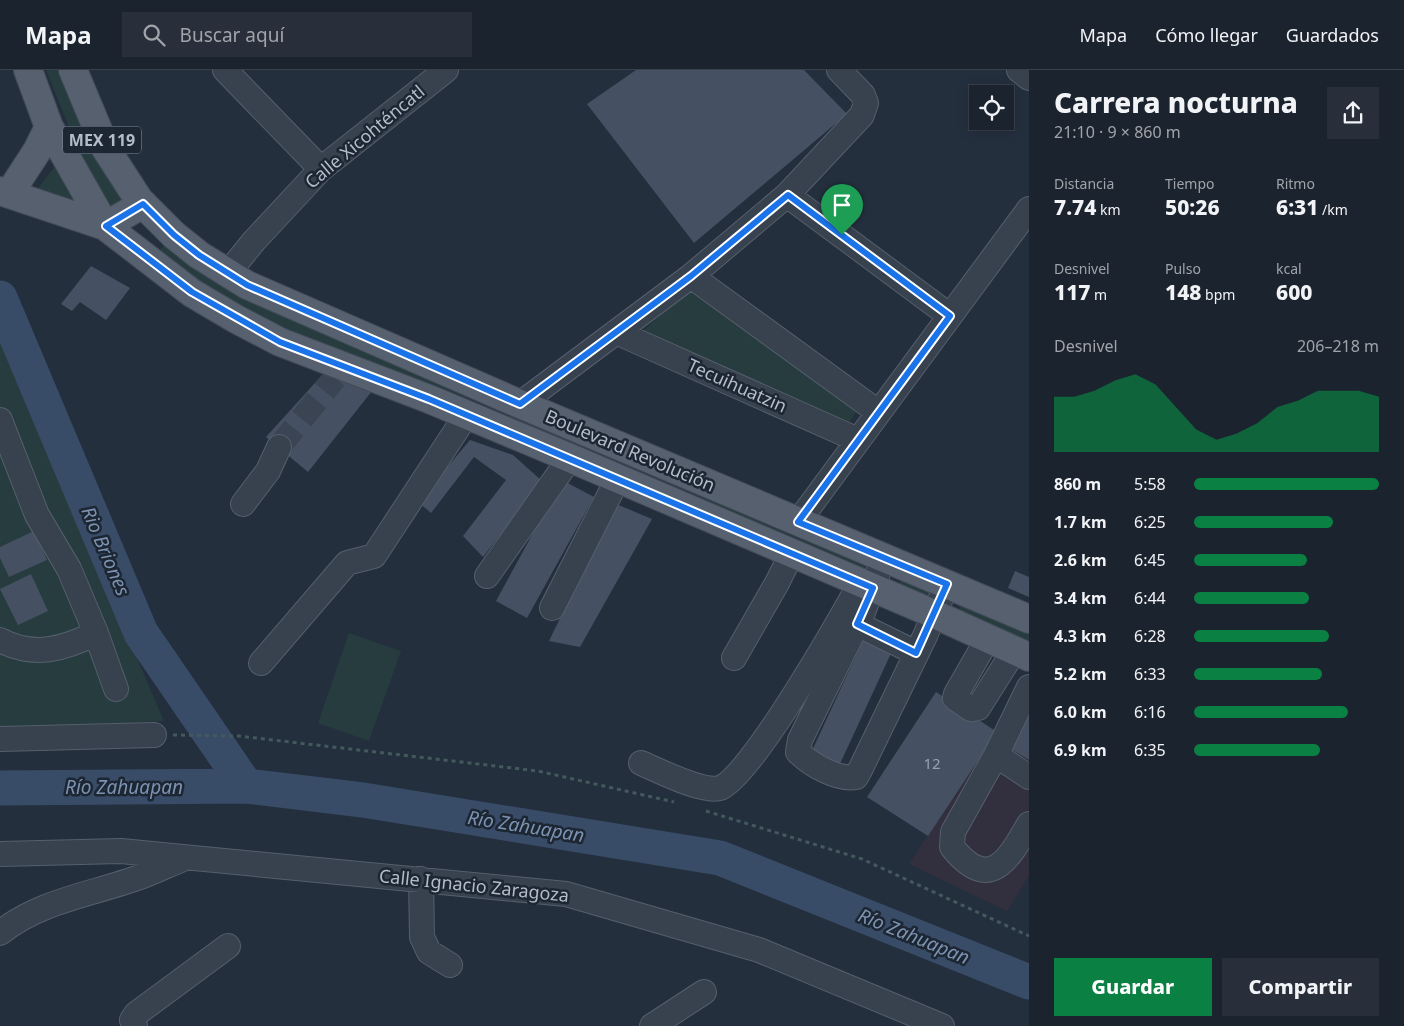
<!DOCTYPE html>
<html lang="es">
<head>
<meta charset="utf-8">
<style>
  body { margin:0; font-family:"Noto Sans",sans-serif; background:#282f3a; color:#f1f3f6; height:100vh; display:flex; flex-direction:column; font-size:19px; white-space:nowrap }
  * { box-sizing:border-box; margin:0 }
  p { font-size:16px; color:#a0a4aa }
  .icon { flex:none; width:28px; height:28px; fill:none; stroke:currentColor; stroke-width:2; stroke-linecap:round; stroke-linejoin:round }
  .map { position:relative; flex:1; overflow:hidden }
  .sheet { display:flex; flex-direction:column; background:#1b232e; width:375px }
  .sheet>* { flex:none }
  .tools { position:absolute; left:969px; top:15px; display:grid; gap:10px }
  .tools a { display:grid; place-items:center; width:45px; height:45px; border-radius:0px; background:#1b232e; box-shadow:0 2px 12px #0003,0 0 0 1px #39404a; font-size:25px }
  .pin { position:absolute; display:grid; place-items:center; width:42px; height:42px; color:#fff; margin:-51px -21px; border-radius:50% 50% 50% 0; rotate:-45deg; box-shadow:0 0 5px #0007 }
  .pin .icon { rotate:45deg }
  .round { display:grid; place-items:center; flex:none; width:52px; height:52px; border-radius:0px; background:#282f3a }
  .head { display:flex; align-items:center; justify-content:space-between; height:85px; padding:0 25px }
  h1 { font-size:28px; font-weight:800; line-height:38px }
  .stats { display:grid; grid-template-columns:repeat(3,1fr); gap:8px; height:85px; padding:5px 25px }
  .stats div { display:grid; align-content:center }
  .stats b { font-size:21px; font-weight:800 }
  .stats small { font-size:14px; font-weight:400 }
  .stats p { font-size:14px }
  .chart { height:140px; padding:10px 25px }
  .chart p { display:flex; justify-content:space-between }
  .chart svg { width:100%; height:90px; margin-top:5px; fill:#0b8043; opacity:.7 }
  .primary-button { display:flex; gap:10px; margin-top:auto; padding:10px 25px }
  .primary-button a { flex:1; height:58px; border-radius:0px; background:#0b8043; color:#fff; font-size:20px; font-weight:800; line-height:58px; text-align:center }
  .primary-button a+a { background:#282f3a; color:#f1f3f6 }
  ul { padding:0 25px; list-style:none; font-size:16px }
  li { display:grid; grid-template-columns:80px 60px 1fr; align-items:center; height:38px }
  li i { height:12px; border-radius:6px; background:#0b8043 }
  header { display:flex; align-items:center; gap:30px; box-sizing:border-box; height:70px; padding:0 25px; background:#1b232e; border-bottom:1px solid #39404a }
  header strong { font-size:24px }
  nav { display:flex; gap:28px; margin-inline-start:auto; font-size:18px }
  .search { width:350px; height:45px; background:#282f3a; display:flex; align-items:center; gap:12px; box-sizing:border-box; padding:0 18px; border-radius:0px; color:#a0a4aa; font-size:19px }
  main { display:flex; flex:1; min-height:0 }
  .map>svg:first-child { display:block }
  .medical { fill:#32303f }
  .green { fill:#263c3f }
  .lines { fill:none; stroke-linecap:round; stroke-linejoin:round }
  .river { stroke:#394c67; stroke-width:35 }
  .building { fill:#455162 }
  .minor-tunnel { stroke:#3a4453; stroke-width:24; stroke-dasharray:24 12; stroke-linecap:butt }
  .minor-casing { stroke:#565f6c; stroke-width:26 }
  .major-casing { stroke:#414a57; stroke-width:30 }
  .path { stroke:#44595c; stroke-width:3; stroke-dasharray:4 4; stroke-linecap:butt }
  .minor { stroke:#38414e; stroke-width:24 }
  .major { stroke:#56606e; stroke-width:28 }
  .route-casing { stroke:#fff; stroke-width:10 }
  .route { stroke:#1a73e8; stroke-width:6 }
  .labels { text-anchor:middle; stroke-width:5; stroke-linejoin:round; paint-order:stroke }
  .number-label { font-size:15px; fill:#98a1af }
  .shield { fill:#1d2633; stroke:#878f9c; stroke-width:1 }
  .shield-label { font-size:16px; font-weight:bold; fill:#b4bcc9 }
  .street-label { font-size:18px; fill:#b4bcc9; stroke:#1d2633 }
  .water-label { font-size:19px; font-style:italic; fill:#7c92b1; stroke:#1d2633 }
</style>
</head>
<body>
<header>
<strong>Mapa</strong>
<div class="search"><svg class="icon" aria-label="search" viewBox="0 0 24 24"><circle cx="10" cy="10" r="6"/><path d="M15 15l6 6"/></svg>Buscar aquí</div>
<nav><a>Mapa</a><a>Cómo llegar</a><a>Guardados</a></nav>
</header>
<main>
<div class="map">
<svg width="1029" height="956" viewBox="0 0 1029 956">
  <rect width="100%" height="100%" fill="#242f3e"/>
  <path class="medical" d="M1029,610V805L1007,841L909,794Z"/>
  <path class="green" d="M46,0H67L133,131L110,143L82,89Z
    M59,91L87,138L36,121Z
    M171,169L875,496L868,509L257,250L155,185Z
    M689,219L861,334L847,356L641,263Z
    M0,268L164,651L0,659Z
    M901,507L934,519L927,533L896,522Z
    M962,533L1029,562V580L955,549Z
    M349,563L401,581L369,671L318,653Z"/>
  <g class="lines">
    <path class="river" d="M0,228L141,563L246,716
      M0,718L246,716L363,730L720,788L1029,912"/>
  </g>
  <path class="building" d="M636,0H804L847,44L694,173L587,34Z
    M91,196L130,218L106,250L80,232L72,241L61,234Z
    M323,304L372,321L308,402L266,367Z
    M470,370L513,385L542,411L483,487L463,466L506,410L474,387L431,443L418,432Z
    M562,410L594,427L527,548L496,531Z
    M616,434L652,449L580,577L549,571Z
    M34,461L47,490L9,507L0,488V477Z
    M1015,501L1029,507V527L1008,518Z
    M31,504L48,541L18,555L0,519Z
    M865,566L893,579L839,696L811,683Z
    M936,622L997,662L928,766L867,727Z
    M1029,638V690L1006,676Z"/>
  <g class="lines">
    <path class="minor-tunnel" d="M279,377L335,308"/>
    <g class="minor-casing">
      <path id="minor" d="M225,0L321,99
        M1019,0L1029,8
        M787,125L950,246
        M228,203L254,171L321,99L446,0
        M691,206L878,342
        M616,262L858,370
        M520,334L691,206L787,125L862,45L866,33L863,25L839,0
        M0,350L37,445L69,499L96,563L116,619
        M243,434L268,401L279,377
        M798,452L1029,139
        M884,487L863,542L800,670L798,682C811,695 837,710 856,707L860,700L925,566L947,514
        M487,506L570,388
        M552,538L618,408
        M857,554L916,583
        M988,568L956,624L955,628L971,639L978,638L1014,581
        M0,570C34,588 64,579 96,563
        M734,588L777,513L792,483
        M261,593L347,493L374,486L467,344
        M1029,617L996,685L953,762L952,777C989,823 1008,791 1029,754
        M0,669L154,665
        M996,685L1029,707
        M641,693C658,700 702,723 720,718C751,707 841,548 861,512
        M0,784L121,781L566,824L759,880L942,956
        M421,809L422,867L429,882L450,895
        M0,863C39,831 93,824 140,807C154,802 168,795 183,789
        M135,956L132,950L136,944L228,876
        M652,956L704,922"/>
    </g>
    <g class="major-casing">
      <path id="major" d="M28,0L49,57L105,156L192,223L236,249L280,272L429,329L570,388L934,544L1029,587
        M73,0L106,79L139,130L174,165L199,185L247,215L520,334L1029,549
        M0,121L105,156L143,134
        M9,124L37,81L49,57"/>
    </g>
    <path class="path" d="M173,665L239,666L538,701L674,732
      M706,741L862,789L1029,866"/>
    <use href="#minor" class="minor"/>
    <use href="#major" class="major"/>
  </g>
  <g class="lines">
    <g class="route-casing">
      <path id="route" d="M788,125L950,246L798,452L947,514L916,583L857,554L873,518L429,329L280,272L192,222L106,156L143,134L174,165L199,185L247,215L520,334L691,206Z"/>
    </g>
    <use href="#route" class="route"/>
  </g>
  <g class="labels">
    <g class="number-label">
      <text x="932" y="699">12</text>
    </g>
    <rect class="shield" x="63" y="56.5" width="78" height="27" rx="4"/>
    <g class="shield-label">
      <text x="102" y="76">MEX 119</text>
    </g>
    <g class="street-label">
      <text transform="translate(365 67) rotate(-40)" y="6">Calle Xicohténcatl</text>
      <text transform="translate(737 316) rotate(24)" y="6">Tecuihuatzin</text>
      <text transform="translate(630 381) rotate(23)" y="6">Boulevard Revolución</text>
      <text transform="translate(474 816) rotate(6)" y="6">Calle Ignacio Zaragoza</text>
    </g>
    <g class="water-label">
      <text transform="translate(106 481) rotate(67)" y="7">Rio Briones</text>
      <text x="124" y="724">Río Zahuapan</text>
      <text transform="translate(526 756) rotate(9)" y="7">Río Zahuapan</text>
      <text transform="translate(914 866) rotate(22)" y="7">Río Zahuapan</text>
    </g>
  </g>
</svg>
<div class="tools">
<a><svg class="icon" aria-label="locate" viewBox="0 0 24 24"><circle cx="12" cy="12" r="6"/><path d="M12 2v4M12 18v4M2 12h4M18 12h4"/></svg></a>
</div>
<div class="pin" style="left:842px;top:165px;background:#1e9e55"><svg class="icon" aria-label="arrive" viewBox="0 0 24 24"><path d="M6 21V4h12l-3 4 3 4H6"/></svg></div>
</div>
<section class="sheet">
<div class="head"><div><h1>Carrera nocturna</h1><p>21:10 · 9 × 860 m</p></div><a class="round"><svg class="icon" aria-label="share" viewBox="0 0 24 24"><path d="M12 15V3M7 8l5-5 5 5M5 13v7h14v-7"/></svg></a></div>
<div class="stats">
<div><p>Distancia</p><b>7.74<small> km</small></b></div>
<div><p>Tiempo</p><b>50:26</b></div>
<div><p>Ritmo</p><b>6:31<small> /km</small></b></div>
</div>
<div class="stats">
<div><p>Desnivel</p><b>117<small> m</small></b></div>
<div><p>Pulso</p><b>148<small> bpm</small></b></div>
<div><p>kcal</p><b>600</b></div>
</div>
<div class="chart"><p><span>Desnivel</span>206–218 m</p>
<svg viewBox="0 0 160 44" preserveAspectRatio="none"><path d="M0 44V17L10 17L20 14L30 9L40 6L50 11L60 22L70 33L80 38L90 35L100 30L110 22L120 19L130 14L140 14L150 14L160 17V44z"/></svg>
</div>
<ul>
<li><b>860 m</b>5:58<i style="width:100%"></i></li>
<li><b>1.7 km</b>6:25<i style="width:75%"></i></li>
<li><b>2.6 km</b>6:45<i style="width:61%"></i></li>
<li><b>3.4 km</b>6:44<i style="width:62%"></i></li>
<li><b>4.3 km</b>6:28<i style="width:73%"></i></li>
<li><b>5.2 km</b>6:33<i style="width:69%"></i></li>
<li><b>6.0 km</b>6:16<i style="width:83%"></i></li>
<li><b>6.9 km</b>6:35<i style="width:68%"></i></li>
</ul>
<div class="primary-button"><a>Guardar</a><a>Compartir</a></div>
</section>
</main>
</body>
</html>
